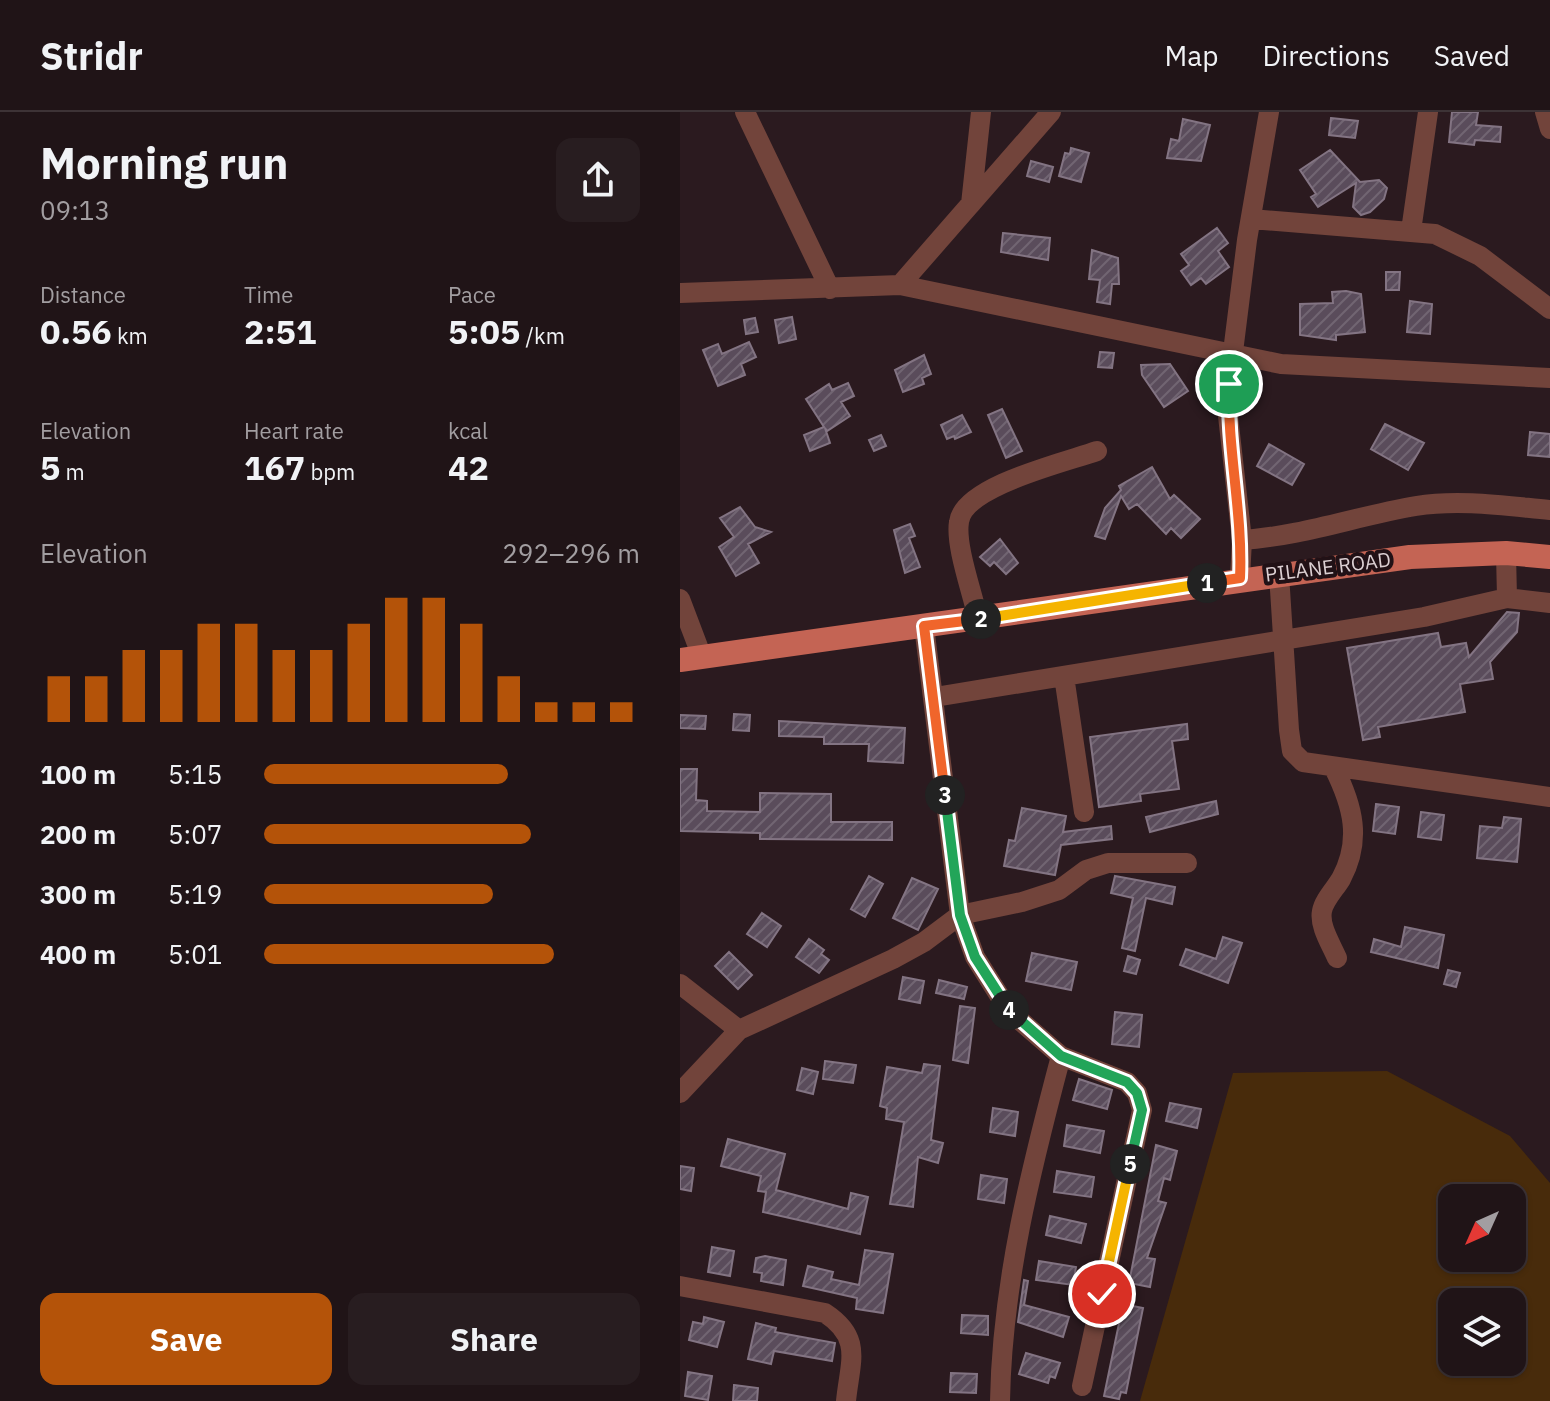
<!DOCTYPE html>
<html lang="en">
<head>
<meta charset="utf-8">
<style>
  body { margin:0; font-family:"IBM Plex Sans",sans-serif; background:#281d20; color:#f1f3f6; height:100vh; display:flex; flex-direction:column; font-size:30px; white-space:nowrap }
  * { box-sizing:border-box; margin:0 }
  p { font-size:26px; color:#a29ea1 }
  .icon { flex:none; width:44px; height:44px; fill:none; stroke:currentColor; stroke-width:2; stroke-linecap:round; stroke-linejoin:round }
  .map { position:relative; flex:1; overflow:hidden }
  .details { display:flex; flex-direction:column; background:#201417; width:680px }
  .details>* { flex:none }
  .needle { width:52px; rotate:225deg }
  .buttons { position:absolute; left:758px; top:1072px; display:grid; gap:16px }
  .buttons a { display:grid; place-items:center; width:88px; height:88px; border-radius:16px; background:#201417; box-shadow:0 2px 6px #0004,0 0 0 2px #3d3336; font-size:40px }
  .pin { position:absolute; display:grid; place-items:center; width:68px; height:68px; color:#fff; margin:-34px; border:4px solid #fff; border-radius:50%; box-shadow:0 2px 8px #0007 }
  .km { position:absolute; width:40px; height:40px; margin:-20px; border-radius:50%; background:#222; color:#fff; font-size:22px; line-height:40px; text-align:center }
  .round { display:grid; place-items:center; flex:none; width:84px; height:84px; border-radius:16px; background:#281d20 }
  .head { display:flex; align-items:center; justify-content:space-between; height:136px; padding:0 40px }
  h1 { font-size:44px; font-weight:700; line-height:60px }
  .figures { display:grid; grid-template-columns:repeat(3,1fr); gap:12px; height:136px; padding:8px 40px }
  .figures div { display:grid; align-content:center }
  .figures b { font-size:34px; font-weight:700 }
  .figures small { font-size:22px; font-weight:400 }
  .figures p { font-size:22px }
  .chart { height:224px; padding:16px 40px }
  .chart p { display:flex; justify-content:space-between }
  .chart svg { width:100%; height:144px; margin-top:8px; stroke:#b45309; stroke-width:6 }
  .cta { display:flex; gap:16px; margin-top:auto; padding:16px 40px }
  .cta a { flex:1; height:92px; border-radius:16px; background:#b45309; color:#fff; font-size:32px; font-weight:700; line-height:92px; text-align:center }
  .cta a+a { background:#281d20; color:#f1f3f6 }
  ul { padding:0 40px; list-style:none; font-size:26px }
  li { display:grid; grid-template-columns:128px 96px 1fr; align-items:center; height:60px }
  li i { height:20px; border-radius:10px; background:#b45309 }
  header { display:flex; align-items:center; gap:48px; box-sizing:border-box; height:112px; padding:0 40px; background:#201417; border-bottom:2px solid #3d3336 }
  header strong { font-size:38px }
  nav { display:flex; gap:44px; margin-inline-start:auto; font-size:28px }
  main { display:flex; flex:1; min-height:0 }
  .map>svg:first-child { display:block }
  .green { fill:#482b0b; fill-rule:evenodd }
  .building { fill:url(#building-hatch); stroke:#837483; stroke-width:2 }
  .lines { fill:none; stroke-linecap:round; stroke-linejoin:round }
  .minor { stroke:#72443b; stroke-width:20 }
  .major { stroke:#c46454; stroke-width:24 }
  .split-1-casing { stroke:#fff; stroke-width:16 }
  .split-2-casing { stroke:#fff; stroke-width:16 }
  .split-3-casing { stroke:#fff; stroke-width:16 }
  .split-4-casing { stroke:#fff; stroke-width:16 }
  .split-5-casing { stroke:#fff; stroke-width:16 }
  .split-6-casing { stroke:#fff; stroke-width:16 }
  .split-1 { stroke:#f0652b; stroke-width:10 }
  .split-2 { stroke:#f5b400; stroke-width:10 }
  .split-3 { stroke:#f0652b; stroke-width:10 }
  .split-4 { stroke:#22a559; stroke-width:10 }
  .split-5 { stroke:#22a559; stroke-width:10 }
  .split-6 { stroke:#f5b400; stroke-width:10 }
  .labels { text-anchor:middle; stroke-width:8; stroke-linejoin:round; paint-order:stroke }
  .street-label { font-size:20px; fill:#dbcfd2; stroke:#211116 }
</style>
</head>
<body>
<header>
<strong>Stridr</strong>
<nav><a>Map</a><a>Directions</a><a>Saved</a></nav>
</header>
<main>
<section class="details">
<div class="head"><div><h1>Morning run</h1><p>09:13</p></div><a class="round"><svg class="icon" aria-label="share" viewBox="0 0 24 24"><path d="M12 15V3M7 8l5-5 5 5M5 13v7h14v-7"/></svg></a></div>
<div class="figures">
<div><p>Distance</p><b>0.56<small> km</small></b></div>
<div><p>Time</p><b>2:51</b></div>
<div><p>Pace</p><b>5:05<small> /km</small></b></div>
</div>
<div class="figures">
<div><p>Elevation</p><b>5<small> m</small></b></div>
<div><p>Heart rate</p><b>167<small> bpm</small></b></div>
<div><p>kcal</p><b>42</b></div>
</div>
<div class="chart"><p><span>Elevation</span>292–296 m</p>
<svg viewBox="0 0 160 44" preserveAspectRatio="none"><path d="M5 44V30M15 44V30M25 44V22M35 44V22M45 44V14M55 44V14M65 44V22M75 44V22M85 44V14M95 44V6M105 44V6M115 44V14M125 44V30M135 44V38M145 44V38M155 44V38"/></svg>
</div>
<ul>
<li><b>100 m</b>5:15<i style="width:65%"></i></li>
<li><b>200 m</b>5:07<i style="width:71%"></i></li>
<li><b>300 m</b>5:19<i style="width:61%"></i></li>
<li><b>400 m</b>5:01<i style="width:77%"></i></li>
</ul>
<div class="cta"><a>Save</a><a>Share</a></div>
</section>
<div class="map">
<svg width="870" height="1289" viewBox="0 0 870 1289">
  <defs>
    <pattern id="building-hatch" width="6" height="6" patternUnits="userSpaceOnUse" patternTransform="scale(2)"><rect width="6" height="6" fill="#5a4c5b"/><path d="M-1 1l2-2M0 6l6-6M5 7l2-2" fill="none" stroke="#716572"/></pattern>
  </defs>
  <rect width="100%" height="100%" fill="#2b1a1f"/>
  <path class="green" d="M707,959L830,1024L870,1071V1289H460L553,961ZM772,1086H832V1146H772ZM772,1190H832V1250H772Z"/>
  <path class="building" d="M772,0H798L796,13L821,15L820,30L795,28L794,33L769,30Z
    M651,6L678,9L675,26L649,23Z
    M503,7L530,13L521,49L487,46L491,27L499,29Z
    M391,36L409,41L401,70L379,64L385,41L390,42Z
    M650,38L680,70L699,68L707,76L704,87L690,100L681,103L673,95L676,71L638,95L631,85L636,82L620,58Z
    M351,49L373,55L369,70L347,64Z
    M537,116L548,131L538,139L549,155L526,172L521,166L511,173L501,159L509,153L501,142Z
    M323,121L370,126L368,148L321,140Z
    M412,138L438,146L439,172H432L430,192L417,190L420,168L409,167Z
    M706,160H720L719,178H706Z
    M666,179L681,182L685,220L656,223V228L620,223V192L653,191L652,180Z
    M730,189L752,192L750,222L727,220Z
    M112,205L116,227L99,231L95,208Z
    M75,206L78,220L66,222L64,208Z
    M69,230L76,245L61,252L65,263L38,274L23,238L38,232L42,242Z
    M420,240L434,241L432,256L418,255Z
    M244,243L251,262L242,266L244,272L223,280L215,258Z
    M490,252L508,279L484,295L462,263L461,253Z
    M168,271L174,284L161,290L170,304L147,319L145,316L150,331L130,339L124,323L144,315L126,287L149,272L152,278Z
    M322,297L342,339L326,346L308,303Z
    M282,303L291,320L275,327L274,324L267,327L261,313Z
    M705,312L744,331L728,358L691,337Z
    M850,320L870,322V345L848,343Z
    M201,323L206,334L194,339L189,328Z
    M589,332L624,352L612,373L577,354Z
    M472,355L490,387L494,383L520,407L501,426L491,416L486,422L457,392L449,397L441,384L425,427L415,424L425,396L441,378L439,374Z
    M60,395L75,415L91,420L68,432L79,451L56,464L39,435L54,425L40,406Z
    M230,412L235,424L229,426L240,455L225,461L214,418Z
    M320,427L338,451L326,462L314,450L310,454L300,445Z
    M827,500L839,501L837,520L810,550L813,567L780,572L785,600L698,615L700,625L683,628L667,536L758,521L761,535L786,531L789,545Z
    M54,602L70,603L69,619L53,618Z
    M0,603L26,604L25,617L0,616Z
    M99,609L225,616L223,651L188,649L189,632H144V625L99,624Z
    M507,612L508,627L492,629L499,677L460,682L461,689L419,695L410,625Z
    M0,657H17L16,688L27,689V699L80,700V681L151,682V710H212V728L80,727V721L0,719Z
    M536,689L538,702L470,720L466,705Z
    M696,692L719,695L715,722L693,719Z
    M342,696L386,704L383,720L431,714L432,727L381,733L375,763L324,754L329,728L335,729Z
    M741,700L764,703L761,728L738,725Z
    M824,705L841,707L837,750L797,746L800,714L822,716Z
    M189,764L203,772L185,805L171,797Z
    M435,764L495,775L492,792L466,786L455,839L442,836L453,786L431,781Z
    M232,766L258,777L238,818L213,806Z
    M82,801L101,814L87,835L67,822Z
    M725,815L764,823L758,856L691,840L694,827L721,835Z
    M543,825L562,831L548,871L500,853L506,837L536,847Z
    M129,827L144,838L141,842L149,848L139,861L116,845Z
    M49,840L72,863L58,877L35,854Z
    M352,841L397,850L391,878L346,869Z
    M448,844L460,848L456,862L444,859Z
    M768,858L780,861L776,875L764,872Z
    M223,865L244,869L240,891L219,887Z
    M259,868L287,875L284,887L256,881Z
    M280,894L295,896L288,951L273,948Z
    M435,900L462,903L459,935L432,932Z
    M145,949L176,953L173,971L143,967Z
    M244,952L260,954L251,1028L263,1031L258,1051L238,1045L233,1095L210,1092L224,1010L206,1007L207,996L200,994L207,955L242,961Z
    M122,956L138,960L133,982L117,978Z
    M399,967L432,978L427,997L393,988Z
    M490,991L521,997L517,1016L486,1009Z
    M313,996L338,1000L335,1024L310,1020Z
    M387,1013L424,1019L420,1041L384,1034Z
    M48,1027L105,1042L96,1078L168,1097L171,1081L188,1085L180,1122L83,1100L86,1080L78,1079L81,1064L41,1054Z
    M476,1033L497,1039L490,1068L484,1066L478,1089L486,1091L467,1146L475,1147L470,1175L449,1171Z
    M0,1054L14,1056L11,1079L0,1077Z
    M377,1059L414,1065L411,1085L374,1080Z
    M301,1063L327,1067L324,1091L298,1087Z
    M370,1104L406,1112L401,1131L366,1123Z
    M32,1135L54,1139L50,1164L28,1160Z
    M185,1138L213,1142L203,1201L176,1197L177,1186L123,1174L128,1154L153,1160L151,1167L179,1173Z
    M85,1144L106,1148L103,1173L81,1169L82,1161L74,1160L76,1146Z
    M359,1149L396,1155L393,1173L356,1168Z
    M344,1168L348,1169L344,1193L389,1205L383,1225L338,1210Z
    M443,1192L463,1196L446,1281L441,1280L439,1287L424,1284Z
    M282,1203L308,1204V1223L281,1221Z
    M24,1205L44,1210L37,1235L9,1228L13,1210L23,1212Z
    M76,1211L96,1216L95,1220L155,1231L152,1249L94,1239L91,1252L68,1247Z
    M346,1241L380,1251L375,1266L370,1264L368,1271L339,1262Z
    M8,1260L32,1264L28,1288L5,1284Z
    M271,1261L297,1262L296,1281L270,1280Z
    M54,1273L78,1276L77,1289H53Z"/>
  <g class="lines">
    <path class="minor" d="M65,0L150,177
      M865,0L870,17
      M291,92L301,0
      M571,107L755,122L800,144L870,197
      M731,119L748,0
      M220,173L371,0
      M0,181L220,173L601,252L870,266
      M562,428C622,424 677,404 736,394C780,387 826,394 870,398
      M826,441L827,486
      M599,462L609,618L612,639L623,650L870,685
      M560,466L562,428L548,304L549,272L567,128L589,0
      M0,487L22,545
      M298,507C293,482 275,434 279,410C283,374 386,350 417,339
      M244,514L280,803L295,845L329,899L381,944L447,970L457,981L462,998L402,1274
      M384,564L404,700
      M255,585L744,505L827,486L870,491
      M654,656C673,694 682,728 661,767C655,777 644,788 642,799C639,814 651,832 657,846
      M0,872L59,918
      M0,981L59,918L213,847L244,830L280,803L342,790L379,778L406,758L428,751H507
      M0,1174L145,1201C183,1226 170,1249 166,1289
      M320,1289C322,1171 351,1057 381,944"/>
    <path class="major" d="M0,548L730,445L826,441L870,445"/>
  </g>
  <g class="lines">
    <g class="split-1-casing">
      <path id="split-1" d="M527,471L560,466C563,401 547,337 549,272"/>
    </g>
    <g class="split-2-casing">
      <path id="split-2" d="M301,507L527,471"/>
    </g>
    <g class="split-3-casing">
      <path id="split-3" d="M265,683L244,514L301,507"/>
    </g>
    <g class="split-4-casing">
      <path id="split-4" d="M265,683L280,803L295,845L329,898"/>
    </g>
    <g class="split-5-casing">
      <path id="split-5" d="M329,898L381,944L447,970L457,981L462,998L450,1052"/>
    </g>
    <g class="split-6-casing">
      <path id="split-6" d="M422,1182L450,1052"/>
    </g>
    <use href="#split-1" class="split-1"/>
    <use href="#split-2" class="split-2"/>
    <use href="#split-3" class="split-3"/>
    <use href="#split-4" class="split-4"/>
    <use href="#split-5" class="split-5"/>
    <use href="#split-6" class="split-6"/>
  </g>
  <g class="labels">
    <g class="street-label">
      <text transform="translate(648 455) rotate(-7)" y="7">PILANE ROAD</text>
    </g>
  </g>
</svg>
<div class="buttons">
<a><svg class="needle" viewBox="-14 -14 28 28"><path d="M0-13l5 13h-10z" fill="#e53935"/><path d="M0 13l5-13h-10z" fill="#a29ea1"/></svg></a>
<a><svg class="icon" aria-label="layers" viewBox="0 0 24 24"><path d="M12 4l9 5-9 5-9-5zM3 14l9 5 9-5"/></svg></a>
</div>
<div class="pin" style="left:549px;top:272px;background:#1e9e55"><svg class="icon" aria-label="arrive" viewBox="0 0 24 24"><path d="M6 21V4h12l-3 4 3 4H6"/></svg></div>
<div class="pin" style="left:422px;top:1182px;background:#d93025"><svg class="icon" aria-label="check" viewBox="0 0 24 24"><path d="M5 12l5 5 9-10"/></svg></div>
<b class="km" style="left:527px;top:471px">1</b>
<b class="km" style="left:301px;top:507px">2</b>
<b class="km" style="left:265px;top:683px">3</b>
<b class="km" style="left:329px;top:898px">4</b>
<b class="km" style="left:450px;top:1052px">5</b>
</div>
</main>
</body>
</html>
